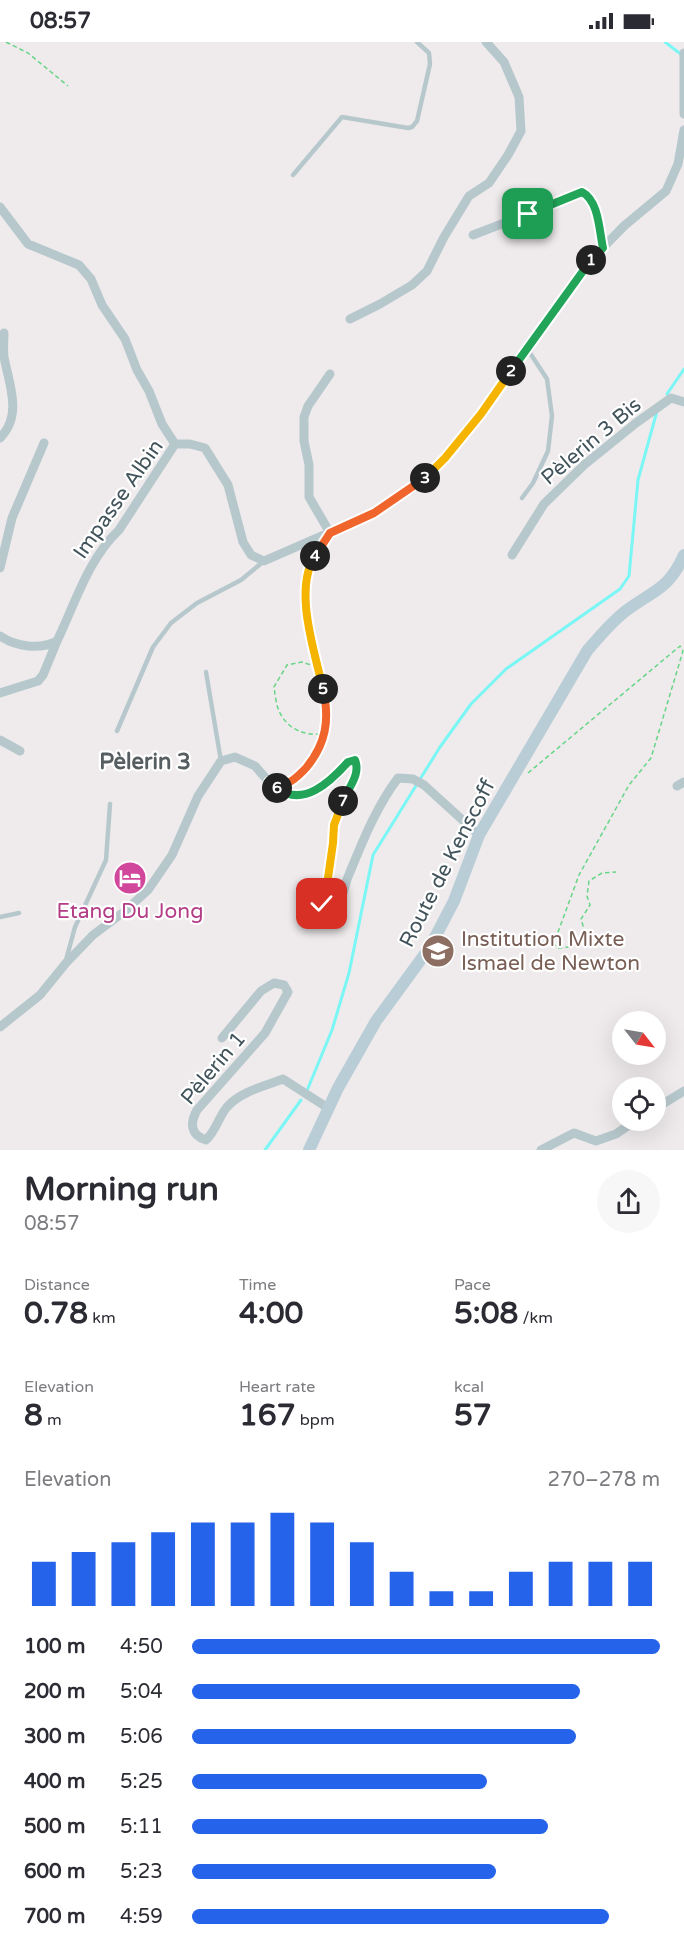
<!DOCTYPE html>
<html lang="en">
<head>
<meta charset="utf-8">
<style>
  body { margin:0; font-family:"Varela Round",sans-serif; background:#f7f7f7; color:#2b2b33; height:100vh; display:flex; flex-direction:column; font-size:22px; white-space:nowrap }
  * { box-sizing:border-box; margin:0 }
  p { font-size:20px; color:#7c7c81 }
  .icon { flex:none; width:33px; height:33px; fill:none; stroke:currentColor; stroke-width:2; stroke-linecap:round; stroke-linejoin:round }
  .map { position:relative; height:1108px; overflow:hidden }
  .details { display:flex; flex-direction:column; background:#fff; flex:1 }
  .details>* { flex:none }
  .needle { width:39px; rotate:121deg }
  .tools { position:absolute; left:612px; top:969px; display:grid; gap:12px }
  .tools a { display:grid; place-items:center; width:54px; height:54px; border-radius:50%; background:#fff; box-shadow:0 6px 24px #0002; font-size:30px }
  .pin { position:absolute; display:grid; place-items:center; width:51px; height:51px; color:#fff; margin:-26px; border-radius:12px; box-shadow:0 3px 9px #0006 }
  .km { position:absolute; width:30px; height:30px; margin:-15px; border-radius:50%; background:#222; color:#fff; font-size:16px; line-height:30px; text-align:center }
  .round { display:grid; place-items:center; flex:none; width:63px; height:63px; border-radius:32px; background:#f7f7f7 }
  .overview { display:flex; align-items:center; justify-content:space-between; height:102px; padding:0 24px }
  h1 { font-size:33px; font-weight:700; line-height:45px }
  .stats { display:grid; grid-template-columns:repeat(3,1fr); gap:9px; height:102px; padding:6px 24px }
  .stats div { display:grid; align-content:center }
  .stats b { font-size:30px; font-weight:700 }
  .stats small { font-size:16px; font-weight:400 }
  .stats p { font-size:16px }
  .chart { height:168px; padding:12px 24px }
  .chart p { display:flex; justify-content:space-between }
  .chart svg { width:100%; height:108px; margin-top:6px; stroke:#2563eb; stroke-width:6 }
  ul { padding:0 24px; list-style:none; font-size:20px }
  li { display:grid; grid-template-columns:96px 72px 1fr; align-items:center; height:45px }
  li i { height:15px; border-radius:8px; background:#2563eb }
  .status { display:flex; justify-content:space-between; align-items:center; height:42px; padding:0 30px; background:#fff; direction:ltr }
  .status svg { height:16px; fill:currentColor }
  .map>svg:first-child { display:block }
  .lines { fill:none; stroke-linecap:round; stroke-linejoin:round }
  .stream { stroke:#7af6f5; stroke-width:3 }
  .path { stroke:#67d587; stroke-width:1.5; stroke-dasharray:4.5 3; stroke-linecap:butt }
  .lane { stroke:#b7c8cd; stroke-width:4.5 }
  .street { stroke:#b7c8cd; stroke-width:9 }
  .secondary { stroke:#b9cdd6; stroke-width:12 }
  .split-1-casing { stroke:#fff; stroke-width:12 }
  .split-2-casing { stroke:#fff; stroke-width:12 }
  .split-3-casing { stroke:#fff; stroke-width:12 }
  .split-4-casing { stroke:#fff; stroke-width:12 }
  .split-5-casing { stroke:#fff; stroke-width:12 }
  .split-6-casing { stroke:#fff; stroke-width:12 }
  .split-7-casing { stroke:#fff; stroke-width:12 }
  .split-8-casing { stroke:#fff; stroke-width:12 }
  .split-1 { stroke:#22a559; stroke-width:8 }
  .split-2 { stroke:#22a559; stroke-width:8 }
  .split-3 { stroke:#f5b400; stroke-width:8 }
  .split-4 { stroke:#f0652b; stroke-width:8 }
  .split-5 { stroke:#f5b400; stroke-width:8 }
  .split-6 { stroke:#f0652b; stroke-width:8 }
  .split-7 { stroke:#22a559; stroke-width:8 }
  .split-8 { stroke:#f5b400; stroke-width:8 }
  .labels { text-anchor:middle; stroke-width:4.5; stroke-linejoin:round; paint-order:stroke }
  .street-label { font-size:21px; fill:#42545b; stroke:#fff }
  .hotel-label { font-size:21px; fill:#b23c85; stroke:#fff }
  .education-label { font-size:21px; fill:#785e54; stroke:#fff; text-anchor:start }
  .neighbourhood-label { font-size:22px; font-weight:bold; fill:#575e61; stroke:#fff }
</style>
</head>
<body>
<div class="status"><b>08:57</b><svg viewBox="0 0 49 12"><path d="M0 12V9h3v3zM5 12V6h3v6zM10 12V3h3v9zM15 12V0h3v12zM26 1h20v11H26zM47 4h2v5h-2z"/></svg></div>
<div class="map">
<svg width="684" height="1108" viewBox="0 0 684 1108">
  <rect width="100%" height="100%" fill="#efebec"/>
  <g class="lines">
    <path class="stream" d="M665,0L682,13
      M667,352L684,327
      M306,1051L332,988L349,931L373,813L440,705L471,662L506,627L620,547L629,534L638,438L657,369
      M265,1108L301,1058"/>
    <path class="path" d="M6,0L28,11L68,44
      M317,625L302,620L287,623L274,645C275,652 276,662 279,669C287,687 304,694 323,692
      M528,731L680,604L683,609L651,716L629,743L579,833L554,901L557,906C574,906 577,901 584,887L581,877L590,863L587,854L589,839L602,831L616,830
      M285,740C294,740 301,732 306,725C351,672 303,612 306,552C307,532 310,521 321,505"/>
    <path class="lane" d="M293,133L342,75L408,86L412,85L417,79L430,22L429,11L417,0
      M522,456L533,441L548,409L552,374L547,337L528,308
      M206,630L221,719
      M117,689L153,605L171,581L197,561L241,538L264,519
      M0,875L19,871
      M66,918L75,885L106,818L110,762"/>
    <path class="street" d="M684,11V72
      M0,165L28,202L79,223L91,237L102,263L125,297L137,328L149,349L162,382L175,402
      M473,193L582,151C599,159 600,189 603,206
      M350,277L380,262L412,243L427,229L444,195L469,154L489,141L508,113L521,89L519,55L504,20L486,0
      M0,396C23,373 9,342 4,315C3,308 4,299 4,291
      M330,491L309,455V423L304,399V375L308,364L330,332
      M512,513L544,462L584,423L636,381L671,356L684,360
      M0,526L12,476L44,401
      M0,594C16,605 40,608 57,599C75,562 88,517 119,488L175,402H190L205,406L228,443L243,500L251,513L264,519L374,471L421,441L445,416L481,372L503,339L528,308L591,218L624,184L666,149L678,122L684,88
      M0,651L38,639L43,633L57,599
      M0,698L20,709
      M677,744L684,740
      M0,985L40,953L66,921L93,893L125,869L148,848L172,813L198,754L221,719L235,715L255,724L269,740L286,753L302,754L336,735L348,720L355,719L358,725L356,732L346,751L334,783L333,801L328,836L322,853V862L326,866C332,865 338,863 341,857C344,850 345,842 348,835C362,801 376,765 398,736L413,737L424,743L479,793
      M222,996L261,949L274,941L284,943L288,950L265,991L197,1068C190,1081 190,1093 206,1098C216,1089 218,1076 227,1065C240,1050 264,1044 283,1037L328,1066
      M656,1066L684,1049
      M541,1108L574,1091L596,1099L616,1092L636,1078"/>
    <path class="secondary" d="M309,1108L338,1046L376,979L430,905L454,859L479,793L587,609C599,595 612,579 627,568C654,548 669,547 684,513"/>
  </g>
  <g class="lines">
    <g class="split-1-casing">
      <path id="split-1" d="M528,172L582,150C599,159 599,188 603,206L591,218"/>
    </g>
    <g class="split-2-casing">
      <path id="split-2" d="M511,329L591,218"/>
    </g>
    <g class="split-3-casing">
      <path id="split-3" d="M425,436L445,416L481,372L511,329"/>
    </g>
    <g class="split-4-casing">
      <path id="split-4" d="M315,514L330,491L374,471L425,436"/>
    </g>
    <g class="split-5-casing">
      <path id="split-5" d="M315,514C293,548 315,610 323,647"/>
    </g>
    <g class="split-6-casing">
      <path id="split-6" d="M277,746L269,740C274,740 282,742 287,741C294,739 301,731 306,726C326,702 330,678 323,647"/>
    </g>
    <g class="split-7-casing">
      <path id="split-7" d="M277,746C303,766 330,740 348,720L355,718C361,733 348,746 343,759"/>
    </g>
    <g class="split-8-casing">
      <path id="split-8" d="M322,862V853L328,836L333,801L334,783L343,759"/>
    </g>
    <use href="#split-1" class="split-1"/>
    <use href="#split-2" class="split-2"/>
    <use href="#split-3" class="split-3"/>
    <use href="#split-4" class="split-4"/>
    <use href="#split-5" class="split-5"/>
    <use href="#split-6" class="split-6"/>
    <use href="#split-7" class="split-7"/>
    <use href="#split-8" class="split-8"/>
  </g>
  <defs>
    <g id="hotel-disc" transform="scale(1.725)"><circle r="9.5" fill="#d1479c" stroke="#fff"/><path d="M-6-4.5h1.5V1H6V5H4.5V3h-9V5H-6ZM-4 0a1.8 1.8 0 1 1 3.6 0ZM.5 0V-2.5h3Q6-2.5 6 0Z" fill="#fff"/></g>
    <g id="school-disc" transform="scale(1.725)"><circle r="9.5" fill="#8d6e63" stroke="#fff"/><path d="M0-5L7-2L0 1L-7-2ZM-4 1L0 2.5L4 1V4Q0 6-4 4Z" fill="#fff"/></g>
  </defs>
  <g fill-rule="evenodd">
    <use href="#hotel-disc" x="130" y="836"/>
    <use href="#school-disc" x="438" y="909"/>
  </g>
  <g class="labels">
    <g class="street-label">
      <text transform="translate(591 399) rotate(-40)" y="7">Pèlerin 3 Bis</text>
      <text transform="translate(118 457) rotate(-55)" y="7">Impasse Albin</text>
      <text transform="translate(447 821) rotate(-63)" y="7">Route de Kenscoff</text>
      <text transform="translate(213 1026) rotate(-50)" y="7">Pèlerin 1</text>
    </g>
    <g class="hotel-label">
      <text x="130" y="876">Etang Du Jong</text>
    </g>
    <g class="education-label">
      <text x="461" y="904">Institution Mixte<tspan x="461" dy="24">Ismael de Newton</tspan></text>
    </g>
    <g class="neighbourhood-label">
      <text x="145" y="727">Pèlerin 3</text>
    </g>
  </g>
</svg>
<div class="tools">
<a><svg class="needle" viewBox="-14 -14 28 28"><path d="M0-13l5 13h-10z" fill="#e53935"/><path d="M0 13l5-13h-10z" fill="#7c7c81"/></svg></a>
<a><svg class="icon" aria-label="locate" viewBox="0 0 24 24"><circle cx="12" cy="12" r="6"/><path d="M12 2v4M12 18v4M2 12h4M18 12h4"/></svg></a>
</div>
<div class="pin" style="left:528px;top:172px;background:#1e9e55"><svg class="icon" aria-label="arrive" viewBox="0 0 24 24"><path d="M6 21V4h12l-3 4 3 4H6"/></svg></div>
<div class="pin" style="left:322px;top:862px;background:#d93025"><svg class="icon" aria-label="check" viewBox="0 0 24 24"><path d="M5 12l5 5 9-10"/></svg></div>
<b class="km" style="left:591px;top:218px">1</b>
<b class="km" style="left:511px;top:329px">2</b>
<b class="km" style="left:425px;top:436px">3</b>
<b class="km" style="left:315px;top:514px">4</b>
<b class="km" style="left:323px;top:647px">5</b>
<b class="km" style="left:277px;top:746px">6</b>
<b class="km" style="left:343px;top:759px">7</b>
</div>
<section class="details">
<div class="overview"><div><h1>Morning run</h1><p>08:57</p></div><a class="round"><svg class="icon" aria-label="share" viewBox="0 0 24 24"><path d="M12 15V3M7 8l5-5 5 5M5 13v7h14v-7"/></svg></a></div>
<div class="stats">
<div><p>Distance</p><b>0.78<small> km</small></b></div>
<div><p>Time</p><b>4:00</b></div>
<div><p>Pace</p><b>5:08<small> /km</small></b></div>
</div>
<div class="stats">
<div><p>Elevation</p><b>8<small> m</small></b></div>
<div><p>Heart rate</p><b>167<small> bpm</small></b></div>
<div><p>kcal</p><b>57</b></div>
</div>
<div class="chart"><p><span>Elevation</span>270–278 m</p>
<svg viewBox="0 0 160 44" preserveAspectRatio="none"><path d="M5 44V26M15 44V22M25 44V18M35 44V14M45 44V10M55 44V10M65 44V6M75 44V10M85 44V18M95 44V30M105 44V38M115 44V38M125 44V30M135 44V26M145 44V26M155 44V26"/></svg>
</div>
<ul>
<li><b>100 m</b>4:50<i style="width:100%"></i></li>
<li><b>200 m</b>5:04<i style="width:83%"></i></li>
<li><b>300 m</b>5:06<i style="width:82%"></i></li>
<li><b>400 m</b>5:25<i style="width:63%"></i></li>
<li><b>500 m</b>5:11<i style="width:76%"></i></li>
<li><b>600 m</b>5:23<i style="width:65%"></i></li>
<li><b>700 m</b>4:59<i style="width:89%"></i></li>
</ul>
</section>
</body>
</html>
